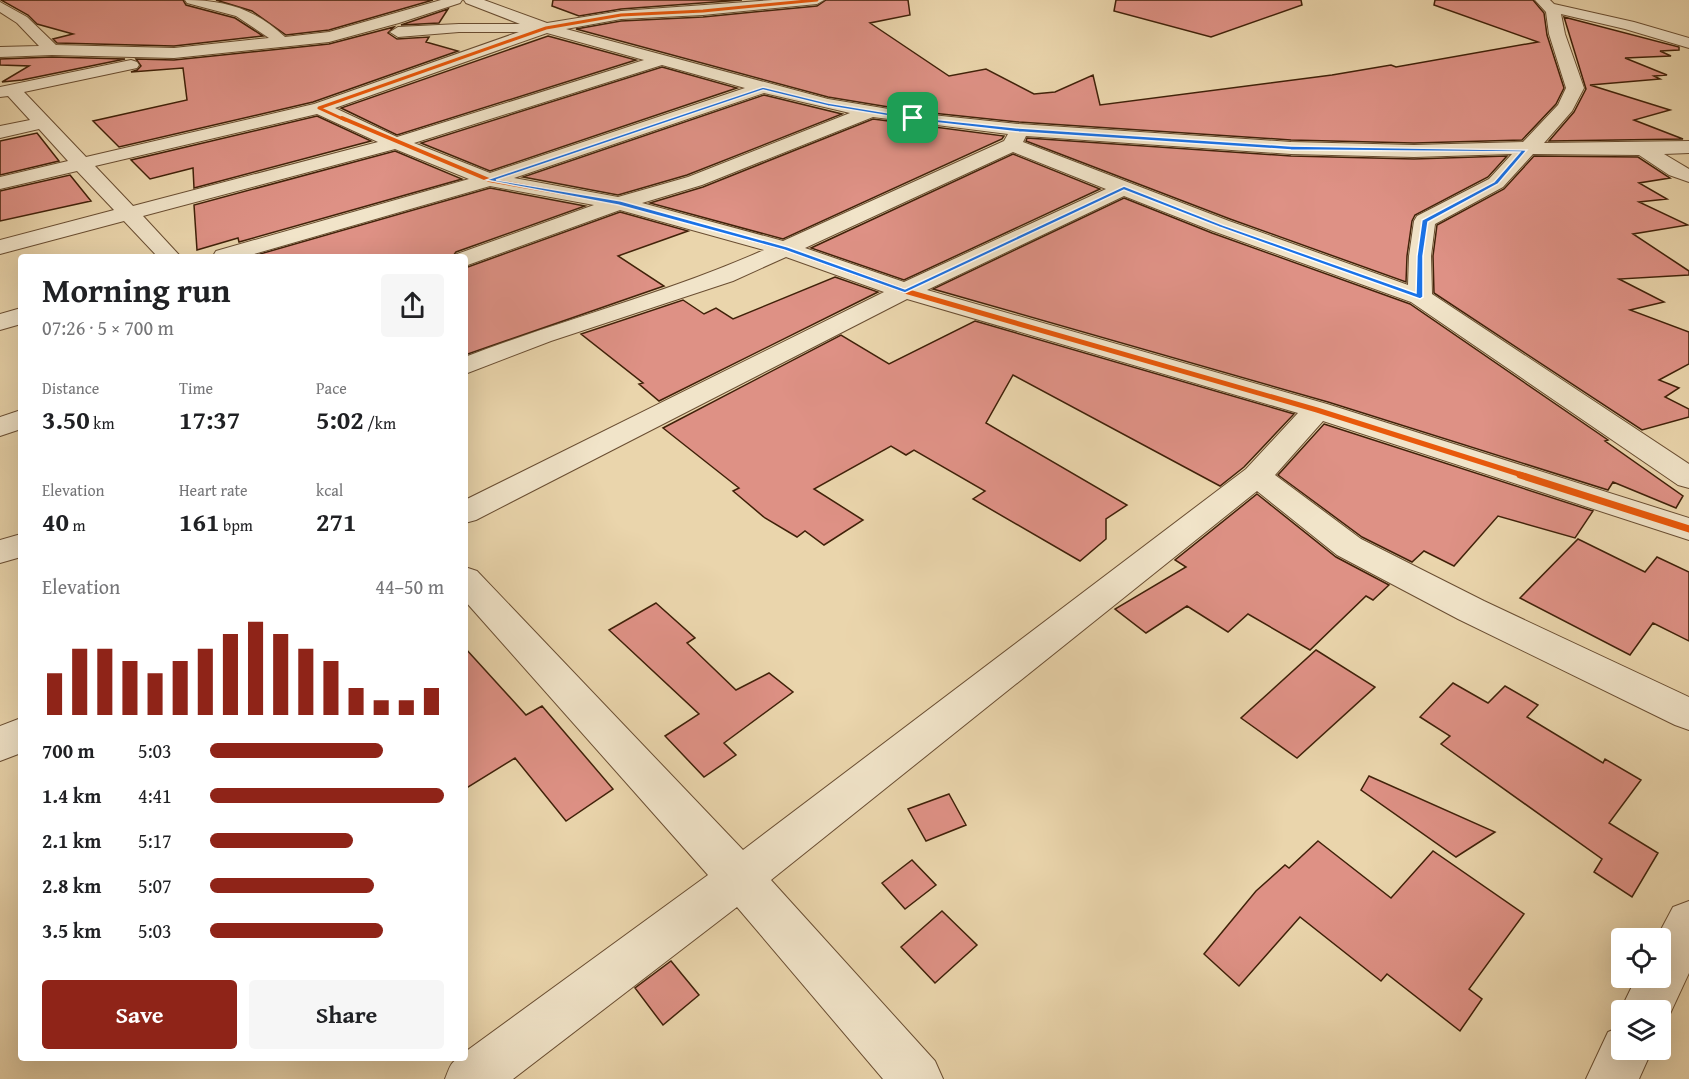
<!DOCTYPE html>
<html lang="en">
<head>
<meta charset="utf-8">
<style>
  body { margin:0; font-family:"Gentium Book Plus",serif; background:#f6f6f6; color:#202124; height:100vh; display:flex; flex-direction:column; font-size:22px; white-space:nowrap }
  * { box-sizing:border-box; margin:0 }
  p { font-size:20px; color:#757577 }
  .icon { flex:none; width:33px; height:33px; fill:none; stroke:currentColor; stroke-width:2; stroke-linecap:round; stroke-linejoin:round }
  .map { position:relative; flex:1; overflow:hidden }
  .side { position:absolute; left:18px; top:254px; width:450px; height:807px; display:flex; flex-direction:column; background:#fff; border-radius:6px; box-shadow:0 6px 24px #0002 }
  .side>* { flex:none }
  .tools { position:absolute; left:1611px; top:928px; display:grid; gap:12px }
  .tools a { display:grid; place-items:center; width:60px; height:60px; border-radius:6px; background:#fff; box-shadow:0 6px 24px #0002; font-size:30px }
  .pin { position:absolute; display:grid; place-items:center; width:51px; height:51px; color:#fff; margin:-26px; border-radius:12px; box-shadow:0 3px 9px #0006 }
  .round { display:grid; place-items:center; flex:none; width:63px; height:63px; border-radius:6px; background:#f6f6f6 }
  .summary { display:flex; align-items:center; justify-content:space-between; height:102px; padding:0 24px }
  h1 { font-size:33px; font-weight:700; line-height:45px }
  .metrics { display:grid; grid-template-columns:repeat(3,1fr); gap:9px; height:102px; padding:6px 24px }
  .metrics div { display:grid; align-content:center }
  .metrics b { font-size:26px; font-weight:700 }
  .metrics small { font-size:16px; font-weight:400 }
  .metrics p { font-size:16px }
  .chart { height:168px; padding:12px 24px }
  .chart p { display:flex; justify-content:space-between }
  .chart svg { width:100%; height:108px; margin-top:6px; stroke:#8f2418; stroke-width:6 }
  .action { display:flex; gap:12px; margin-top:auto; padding:12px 24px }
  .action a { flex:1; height:69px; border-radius:6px; background:#8f2418; color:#fff; font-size:24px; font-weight:700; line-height:69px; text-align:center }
  .action a+a { background:#f6f6f6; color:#202124 }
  ul { padding:0 24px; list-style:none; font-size:20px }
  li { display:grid; grid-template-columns:96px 72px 1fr; align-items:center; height:45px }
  li i { height:15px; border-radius:8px; background:#8f2418 }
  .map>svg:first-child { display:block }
  .building { fill:#de9185; stroke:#402109; stroke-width:1.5 }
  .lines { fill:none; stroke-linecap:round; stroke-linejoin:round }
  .minor-casing { stroke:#6a4e32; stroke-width:2 }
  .minor { fill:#f1e4c9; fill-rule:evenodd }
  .cycleway-far3-casing { stroke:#f1e4c9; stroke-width:4.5 }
  .cycleway-far2-casing { stroke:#f1e4c9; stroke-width:6 }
  .cycleway-far1-casing { stroke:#f1e4c9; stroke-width:8 }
  .cycleway-casing { stroke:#f1e4c9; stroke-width:10 }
  .cycleway-far3 { stroke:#e8590c; stroke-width:3 }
  .cycleway-far2 { stroke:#e8590c; stroke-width:4 }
  .cycleway-far1 { stroke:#e8590c; stroke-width:5 }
  .cycleway { stroke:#e8590c; stroke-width:7 }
  .route { fill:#1a73e8; stroke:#fff; stroke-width:1.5; fill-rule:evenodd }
</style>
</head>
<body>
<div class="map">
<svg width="1689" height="1079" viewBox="0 0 1689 1079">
  <rect width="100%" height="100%" fill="#ead5ac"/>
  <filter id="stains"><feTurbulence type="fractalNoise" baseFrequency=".00333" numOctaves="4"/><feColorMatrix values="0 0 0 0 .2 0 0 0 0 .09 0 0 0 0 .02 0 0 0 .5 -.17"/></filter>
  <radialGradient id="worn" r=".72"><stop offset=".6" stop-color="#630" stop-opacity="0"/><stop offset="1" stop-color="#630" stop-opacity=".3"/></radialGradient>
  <path class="building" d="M1,0H183L186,5L235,18L263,36L174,46L57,43L53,39L73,34L37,24L28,15Z
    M216,0H433L329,30L286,35L252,11Z
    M553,0H742L621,9L579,16L552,6Z
    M826,0H908L910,15L870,23L949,76L986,69L1034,94L1055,92L1093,75L1100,105L1332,75L1391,65L1396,67L1538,42L1434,5L1435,0H1533L1544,13L1547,35L1564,88L1556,104L1522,140L1414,143L1291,140L1019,122L913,111L828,97L576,29L621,21L703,17L817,6Z
    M1116,0H1301L1302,5L1211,37L1114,11Z
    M448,9L439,23L401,25Z
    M1564,17L1679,47V50L1660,51L1671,56L1625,58L1667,75L1654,76L1660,79L1590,85L1670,110L1634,120L1683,139L1549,141L1574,112L1586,89Z
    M394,27L388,33L397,39L429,37L426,42L458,51L313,102L119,147L93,121L187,100L183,68L131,72L137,70L141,66L136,59L174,60L329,44Z
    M548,36L636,60L397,135L341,108Z
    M52,57L125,59L22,80L2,82L29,66L0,65V59Z
    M662,67L737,88L490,171L421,143Z
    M764,95L842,114L687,175L618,195L523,177Z
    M317,116L371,141L194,188L193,168L150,179L131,160Z
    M873,119L1004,136L1002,139L783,239L650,203L703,187Z
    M37,133L59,161L0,175V141Z
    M1027,138L1291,156L1414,159L1507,156L1488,177L1415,215L1412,221L1407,256L1406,282L1230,219L1026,141Z
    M395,151L462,179L239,242L238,238L197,250L194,205Z
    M1013,154L1100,189L904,280L811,248Z
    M1534,156L1638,157L1670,178L1639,183L1667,199L1639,202L1688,225L1633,234L1689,271V275L1619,279L1664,302L1630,310L1689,332V364L1659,380L1679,388L1665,397L1689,409V417L1642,430L1434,293L1433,256L1437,225L1504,189Z
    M70,175L91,201L0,221V191Z
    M490,188L585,206L456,252L453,256H253Z
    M1124,198L1212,233L1410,304L1608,440L1605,441L1683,496L1676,508L1613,482L1608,490L1328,402L933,289Z
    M620,212L688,231L618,256L664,286L465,355V268Z
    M835,277L878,292L659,401L639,384L643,383L581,334L683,300L704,314L716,308L733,319Z
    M975,321L1294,414L1244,467L1220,486L1013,375L986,423L1127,505L1106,519V539L1080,561L973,499L985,491L914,450L906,455L891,446L814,489L863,520L824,545L805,531L797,537L765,518L733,491L739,488L663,428L841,335L889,364Z
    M1324,424L1593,511L1575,538L1498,516L1454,566L1424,551L1412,562L1362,537L1278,475Z
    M1257,494L1336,557L1389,585L1373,600L1366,596L1310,650L1248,614L1228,632L1187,606L1146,633L1115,609L1186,567L1175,560Z
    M1578,539L1645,572L1657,557L1689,572V641L1653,623L1630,655L1520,598Z
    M656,603L695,638L687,643L736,690L769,673L793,692L724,743L736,755L704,777L665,736L699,714L609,630Z
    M465,648L526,715L542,706L613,789L566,821L515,758L465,789Z
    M1316,650L1375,687L1297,758L1241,718Z
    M1453,683L1488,703L1505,686L1538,705L1527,717L1603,763L1605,759L1641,780L1609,823L1658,853L1632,897L1594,872L1602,859L1441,744L1450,736L1420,717Z
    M1369,776L1495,832L1456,857L1361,790Z
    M949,794L966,825L926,841L908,809Z
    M1318,841L1391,898L1433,851L1524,914L1469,989L1482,999L1460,1031L1387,974L1381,981L1300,917L1239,986L1204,954L1256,891L1285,865L1289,868Z
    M912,860L936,885L905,909L882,883Z
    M942,911L977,945L935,983L901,947Z
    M671,961L699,995L663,1025L635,988Z"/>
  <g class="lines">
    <g class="minor-casing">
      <path id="minor" d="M185,0C226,0 255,9 285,37L329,32L441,0H462L460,3L399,23L329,42L174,58L52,55L0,57V47L39,46L17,23L0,12V2L27,17L56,45L174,48L269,38L236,16L187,3Z
        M464,0H484L547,23L621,11L773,0H824L817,4L703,15L621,19L566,29L828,99L913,113L1019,124L1291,142L1414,145L1523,142L1558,105L1566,88L1549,34L1546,12L1535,0H1550L1554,4L1634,22L1689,38V48L1625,29L1561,14L1565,34L1584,88L1572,111L1544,143L1689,141V153L1664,154L1689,169V182L1669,175L1639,155L1533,154L1503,187L1435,224L1431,256L1432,294L1689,464V488L1678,485L1411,302L1213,231L1124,196L927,290L1327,404L1689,518V540L1323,421L1275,475L1361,539L1484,601L1689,697V730L1675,725L1458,619L1337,555L1257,491L771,880L935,1061L943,1079H883L737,907L513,1079H445C450,1067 451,1058 465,1058V1052L708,875L465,601V567L477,571L743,850L1246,469L1298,413L907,299L476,520L465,523V500L884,292L786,257L733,281L551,341L465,374V357C564,319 667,293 764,250L620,210L465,266V256H455L457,254L594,205L490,186L247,256H213L216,251L469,179L395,149L143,216L180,256H157L124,221L0,254V240L114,210L77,171L0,189V177L68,161L39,129L0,138V126L30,120L8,96L0,97V87L131,60L137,62L139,65L137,68L24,92L86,157L314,104L519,32H459L398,37L390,32L398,27L459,24H520L466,3ZM547,33L644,60L397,137L335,108ZM662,65L745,88L490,173L414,143ZM764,93L850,113L688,177L618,197L514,178ZM317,114L378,142L133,206L95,166ZM873,117L1008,134L1004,141L783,241L642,203L702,185ZM1026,136L1291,154L1414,157L1512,154L1489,179L1417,216L1414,221L1409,256L1408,285L1229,221L1023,142ZM1013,152L1106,189L904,282L805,248Z
        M21,308V324L0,330V314Z
        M21,410V429L0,436V417Z
        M21,534V557L0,563V540Z
        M21,718V753L0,761V726Z
        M1689,901V973L1663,1029H1660V1011H1622V1014L1620,1011L1636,978H1660V939H1656L1673,907Z
        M1622,1026V1050H1652L1639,1079H1586L1608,1032Z"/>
    </g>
    <use href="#minor" class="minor"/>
    <g class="cycleway-far3-casing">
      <path id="cycleway-far3" d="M345,120L319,108L546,28L621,15L703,11L817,0"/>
    </g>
    <g class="cycleway-far2-casing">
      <path id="cycleway-far2" d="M342,118L489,180L619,203L786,249L859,275"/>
    </g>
    <g class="cycleway-far1-casing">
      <path id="cycleway-far1" d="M855,273L905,291L1317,410L1525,476"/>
    </g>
    <g class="cycleway-casing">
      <path id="cycleway" d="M1520,475L1689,529"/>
    </g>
    <use href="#cycleway-far3" class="cycleway-far3"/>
    <use href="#cycleway-far2" class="cycleway-far2"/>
    <use href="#cycleway-far1" class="cycleway-far1"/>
    <use href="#cycleway" class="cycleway"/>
  </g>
  <path class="route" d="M763,87L828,103L913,117L1019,128L1291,146L1527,150L1498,184L1428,222L1423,256V297L1420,299L1219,227L1124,190L905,293L784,250L618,205L486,180ZM763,90L828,106L913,120L1019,132L1291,150L1520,152L1494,182L1422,220L1417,256L1416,293L1223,225L1124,186L905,289L788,247L621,201L496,180Z"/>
  <rect width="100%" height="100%" filter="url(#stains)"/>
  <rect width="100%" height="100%" fill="url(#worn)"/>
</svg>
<div class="tools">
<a><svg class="icon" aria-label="locate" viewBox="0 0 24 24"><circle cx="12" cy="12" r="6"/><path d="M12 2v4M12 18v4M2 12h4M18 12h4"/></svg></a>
<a><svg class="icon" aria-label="layers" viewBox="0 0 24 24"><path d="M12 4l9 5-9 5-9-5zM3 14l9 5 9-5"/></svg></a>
</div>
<div class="pin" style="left:913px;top:118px;background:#1e9e55"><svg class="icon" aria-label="arrive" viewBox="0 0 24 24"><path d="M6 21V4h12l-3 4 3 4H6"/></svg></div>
<section class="side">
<div class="summary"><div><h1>Morning run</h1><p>07:26 · 5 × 700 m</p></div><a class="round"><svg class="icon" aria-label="share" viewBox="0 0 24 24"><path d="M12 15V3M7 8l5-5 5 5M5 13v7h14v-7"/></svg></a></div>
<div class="metrics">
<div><p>Distance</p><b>3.50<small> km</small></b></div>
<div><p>Time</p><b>17:37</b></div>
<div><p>Pace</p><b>5:02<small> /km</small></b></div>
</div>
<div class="metrics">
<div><p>Elevation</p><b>40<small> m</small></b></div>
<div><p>Heart rate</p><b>161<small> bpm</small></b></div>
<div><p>kcal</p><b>271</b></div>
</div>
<div class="chart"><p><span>Elevation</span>44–50 m</p>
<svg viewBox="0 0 160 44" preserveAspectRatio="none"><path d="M5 44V27M15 44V17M25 44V17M35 44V22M45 44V27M55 44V22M65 44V17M75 44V11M85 44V6M95 44V11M105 44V17M115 44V22M125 44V33M135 44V38M145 44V38M155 44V33"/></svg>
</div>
<ul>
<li><b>700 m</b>5:03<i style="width:74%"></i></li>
<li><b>1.4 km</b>4:41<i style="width:100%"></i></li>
<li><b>2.1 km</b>5:17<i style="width:61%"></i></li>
<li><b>2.8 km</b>5:07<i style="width:70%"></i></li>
<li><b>3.5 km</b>5:03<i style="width:74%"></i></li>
</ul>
<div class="action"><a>Save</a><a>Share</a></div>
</section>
</div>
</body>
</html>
